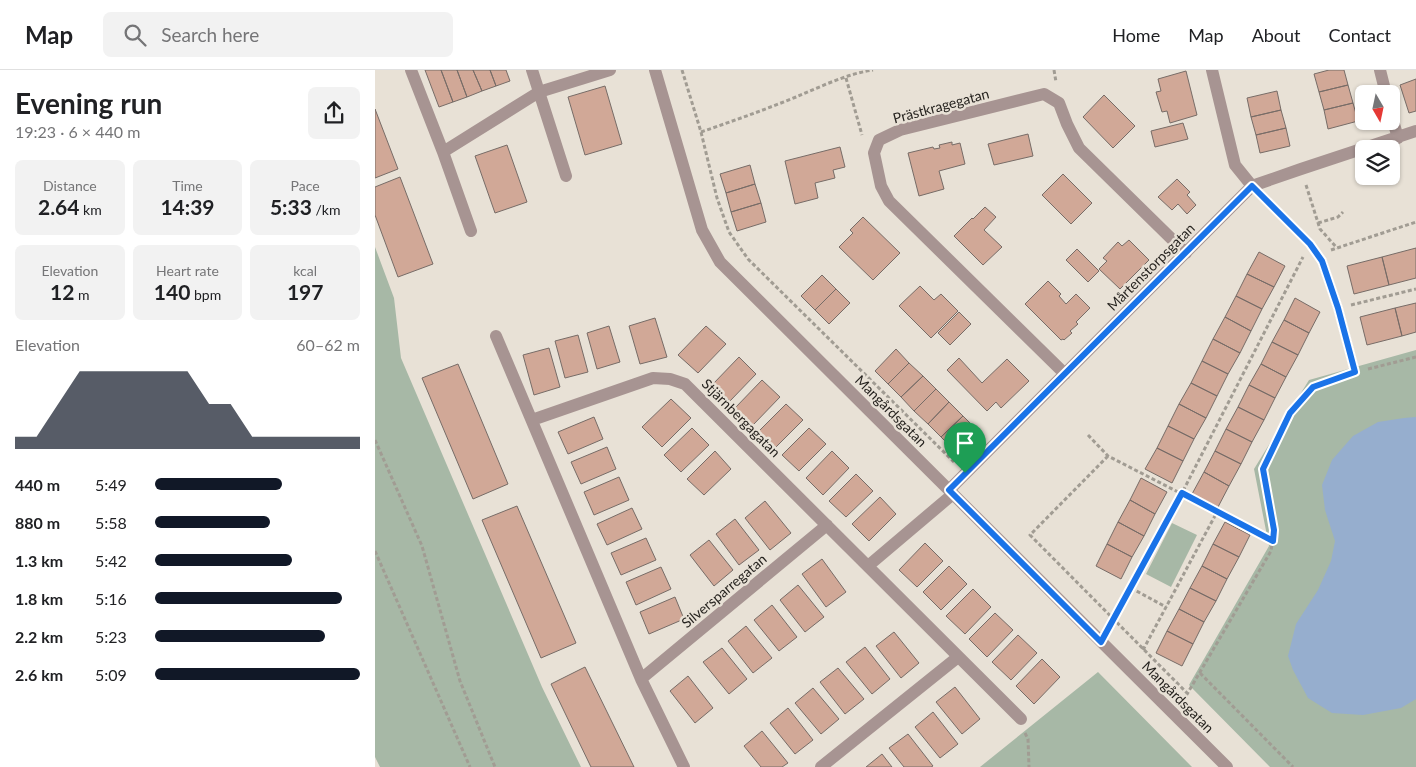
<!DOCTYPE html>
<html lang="en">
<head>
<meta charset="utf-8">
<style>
  body { margin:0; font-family:Lato,sans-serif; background:#f2f2f2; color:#202124; height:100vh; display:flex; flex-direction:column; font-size:19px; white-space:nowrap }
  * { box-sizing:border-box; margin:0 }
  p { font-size:16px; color:#757577 }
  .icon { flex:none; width:28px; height:28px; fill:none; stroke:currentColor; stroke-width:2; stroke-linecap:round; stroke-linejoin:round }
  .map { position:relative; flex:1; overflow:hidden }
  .drawer { display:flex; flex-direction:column; background:#fff; width:375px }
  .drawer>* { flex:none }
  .needle { width:32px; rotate:171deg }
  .fabs { position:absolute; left:980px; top:15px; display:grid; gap:10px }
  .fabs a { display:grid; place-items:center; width:45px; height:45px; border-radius:8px; background:#fff; box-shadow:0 1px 4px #0004; font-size:25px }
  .pin { position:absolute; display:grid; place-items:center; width:42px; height:42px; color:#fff; margin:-51px -21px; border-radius:50% 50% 50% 0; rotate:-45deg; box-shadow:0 0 5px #0007 }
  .pin .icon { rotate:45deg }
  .round { display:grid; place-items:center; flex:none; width:52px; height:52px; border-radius:8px; background:#f2f2f2 }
  .headline { display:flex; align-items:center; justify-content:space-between; height:85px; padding:0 15px }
  h1 { font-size:28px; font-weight:700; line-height:38px }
  .stats { display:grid; grid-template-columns:repeat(3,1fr); gap:8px; height:85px; padding:5px 15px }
  .stats div { display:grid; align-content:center; border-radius:8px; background:#f2f2f2; text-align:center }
  .stats b { font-size:21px; font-weight:700 }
  .stats small { font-size:14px; font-weight:400 }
  .stats p { font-size:14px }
  .chart { height:140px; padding:10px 15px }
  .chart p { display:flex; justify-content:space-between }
  .chart svg { width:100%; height:90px; margin-top:5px; fill:#111827; opacity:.7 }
  ul { padding:0 15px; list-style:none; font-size:16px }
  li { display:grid; grid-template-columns:80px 60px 1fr; align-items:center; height:38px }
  li i { height:12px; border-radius:6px; background:#111827 }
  header { display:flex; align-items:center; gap:30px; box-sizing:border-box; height:70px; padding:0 25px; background:#fff; border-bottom:1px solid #e0e0e0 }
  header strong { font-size:24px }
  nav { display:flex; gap:28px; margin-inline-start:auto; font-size:18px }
  .search { width:350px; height:45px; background:#f2f2f2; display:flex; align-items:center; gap:12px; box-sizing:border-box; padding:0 18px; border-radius:8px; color:#757577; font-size:19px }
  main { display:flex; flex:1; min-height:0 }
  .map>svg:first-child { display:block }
  .green { fill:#a7b8a6 }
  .water { fill:#96aece }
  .building { fill:#d1a897; stroke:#776c67 }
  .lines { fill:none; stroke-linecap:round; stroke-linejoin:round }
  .path { stroke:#a19c93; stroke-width:3; stroke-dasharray:4 2.5; stroke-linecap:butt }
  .service { stroke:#a79492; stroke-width:9 }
  .minor { stroke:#a79492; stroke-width:12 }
  .route-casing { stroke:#fff; stroke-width:10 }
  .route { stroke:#1a73e8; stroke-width:6 }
  .labels { text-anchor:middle; stroke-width:5; stroke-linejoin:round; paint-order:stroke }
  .street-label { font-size:14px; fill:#26231f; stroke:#e8e1d6 }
</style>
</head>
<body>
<header>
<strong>Map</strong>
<div class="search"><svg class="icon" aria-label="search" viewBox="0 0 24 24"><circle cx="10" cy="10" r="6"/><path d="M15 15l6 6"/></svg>Search here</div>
<nav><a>Home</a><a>Map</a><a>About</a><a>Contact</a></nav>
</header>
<main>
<section class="drawer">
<div class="headline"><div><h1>Evening run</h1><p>19:23 · 6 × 440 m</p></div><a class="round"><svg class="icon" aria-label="share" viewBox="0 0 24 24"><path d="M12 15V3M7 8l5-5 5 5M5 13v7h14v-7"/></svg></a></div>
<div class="stats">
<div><p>Distance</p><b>2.64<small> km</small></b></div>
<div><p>Time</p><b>14:39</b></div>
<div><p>Pace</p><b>5:33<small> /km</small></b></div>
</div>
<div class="stats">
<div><p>Elevation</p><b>12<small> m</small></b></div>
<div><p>Heart rate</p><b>140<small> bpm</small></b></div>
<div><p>kcal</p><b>197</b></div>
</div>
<div class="chart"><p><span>Elevation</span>60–62 m</p>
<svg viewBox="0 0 160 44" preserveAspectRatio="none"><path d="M0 44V38L10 38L20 22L30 6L40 6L50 6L60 6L70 6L80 6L90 22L100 22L110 38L120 38L130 38L140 38L150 38L160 38V44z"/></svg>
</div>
<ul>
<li><b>440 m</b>5:49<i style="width:62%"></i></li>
<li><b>880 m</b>5:58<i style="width:56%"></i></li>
<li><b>1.3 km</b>5:42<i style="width:67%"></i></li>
<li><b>1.8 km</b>5:16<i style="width:91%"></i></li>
<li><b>2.2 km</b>5:23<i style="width:83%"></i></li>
<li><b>2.6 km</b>5:09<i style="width:100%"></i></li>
</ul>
</section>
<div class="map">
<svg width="1041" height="697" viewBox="0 0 1041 697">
  <rect width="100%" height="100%" fill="#e8e1d6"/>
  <path class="green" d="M0,177L19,228L26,288L167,617L206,697H5L0,687Z
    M1041,280V697H895L814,615L894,476L879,399L934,310Z
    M797,453L822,465L796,517L771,504Z
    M723,602L817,697H605Z"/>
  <path class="water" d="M1041,347V629L1026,638L988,645L957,643L933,628L918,600L913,586L921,554L943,520L956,491L960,471L950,440L947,415L957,390L978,366L1003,352L1029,348Z"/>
  <path class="building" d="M50,0H66L78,32L64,37Z
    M66,0H82L92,27L78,32Z
    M82,0H98L107,21L92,27Z
    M98,0H115L121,16L107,21Z
    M115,0H131L135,11L121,16Z
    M954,0H969L973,15L944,22L939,4Z
    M811,1L822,45L795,53L792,41L787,42L781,22L786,21L783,9Z
    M1041,9V41L1034,43L1025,15Z
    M973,15L978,33L949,40L944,22Z
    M230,16L247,74L210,85L193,27Z
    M902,21L906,40L876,47L872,28Z
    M729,25L760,56L738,78L708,47Z
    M978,33L983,51L953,59L949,40Z
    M0,39L23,99L0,108Z
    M906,40L911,58L881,65L876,47Z
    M808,53L813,69L780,77L776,61Z
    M911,58L915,76L885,83L881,65Z
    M653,64L658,86L619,95L613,74Z
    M577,72V75L585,73L590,94L564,101L569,119L544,126L533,83L558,77L559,79L565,78L564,75Z
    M132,75L152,132L120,143L100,86Z
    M465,77L470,97L458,100L460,108L440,113L443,128L420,134L410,91Z
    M375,95L380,114L351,123L345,104Z
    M688,104L717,133L696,154L667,125Z
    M25,107L58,194L23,207L0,145V117Z
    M802,109L815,122L812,125L821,135L812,144L803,134L797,140L783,127Z
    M380,114L386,133L356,142L351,123Z
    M386,133L391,152L362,161L356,142Z
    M610,137L621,147L609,160L627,177L608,195L579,166L597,148L598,149Z
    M488,147L525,183L498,210L464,177L478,163L475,160Z
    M754,170L774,190L745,219L724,199L732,191L728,188L743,172L747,176Z
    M1041,178V208L1014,215L1007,187Z
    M702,179L724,201L713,212L691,190Z
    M884,182L910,196L899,217L872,204Z
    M1007,187L1014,215L979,224L972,196Z
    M872,204L899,217L887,239L861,226Z
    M447,205L461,219L440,240L426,226Z
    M673,211L686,224L684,226L691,234L701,224L715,238L701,252L703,254L695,261L697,263L689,270L688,269L686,270L650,234Z
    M545,216L559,230L566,224L583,241L556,268L524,236Z
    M461,219L475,233L454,254L440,240Z
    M861,226L887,239L876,261L850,247Z
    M920,228L945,242L934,263L909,250Z
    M1041,233V262L1027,266L1020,238Z
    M1020,238L1027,266L992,275L985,247Z
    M584,242L596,254L575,275L563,263Z
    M850,247L876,261L865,283L838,269Z
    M280,248L292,287L265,294L254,256Z
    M909,250L934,263L923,285L897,272Z
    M234,256L245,292L222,299L212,263Z
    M331,256L351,274L323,303L303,285Z
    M203,265L213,302L190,308L180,271Z
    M838,269L865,283L853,304L827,291Z
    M897,272L923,285L911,307L886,294Z
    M174,278L185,317L159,325L148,285Z
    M521,279L534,293L513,314L500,301Z
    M364,287L381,304L355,331L338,314Z
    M584,288L607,313L632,289L654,311L626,338L621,332L612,341L572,300Z
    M827,291L853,304L842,326L816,313Z
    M534,293L548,306L526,327L513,314Z
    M83,294L133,414L98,429L47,308Z
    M886,294L911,307L900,328L874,315Z
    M548,306L561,319L539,341L526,327Z
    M387,310L405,327L378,355L360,338Z
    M816,313L842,326L831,348L804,334Z
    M874,315L900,328L889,350L863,337Z
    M561,319L574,332L553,354L539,341Z
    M296,329L316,348L287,377L267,357Z
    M574,332L588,346L566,367L553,354Z
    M411,334L428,350L400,378L383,362Z
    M804,334L831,348L819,369L793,356Z
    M863,337L889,350L877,372L851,359Z
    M588,346L601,359L580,381L566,367Z
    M219,347L228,369L193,384L183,362Z
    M793,356L819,369L808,391L782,378Z
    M317,358L334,375L306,402L289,385Z
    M434,358L451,374L424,401L407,385Z
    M851,359L877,372L866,394L840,381Z
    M232,377L241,399L206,414L196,392Z
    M782,378L808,391L797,413L770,399Z
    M340,381L356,399L329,425L312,409Z
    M457,381L474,398L448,425L431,408Z
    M840,381L866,394L854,416L829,402Z
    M829,402L854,416L843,437L817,424Z
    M481,404L498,421L471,447L454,431Z
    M244,407L254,430L219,445L209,422Z
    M766,408L792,422L780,444L755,430Z
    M505,427L521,444L494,471L477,454Z
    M755,430L780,444L769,466L743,452Z
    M390,431L416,463L395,480L370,448Z
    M142,436L201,573L166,588L107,450Z
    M257,438L267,459L232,475L222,454Z
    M360,449L384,480L364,495L341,464Z
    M743,452L769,466L757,487L732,474Z
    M850,452L875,465L864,487L838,474Z
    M271,468L281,490L246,505L236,483Z
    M334,470L358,500L339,516L315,485Z
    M550,473L568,491L542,517L524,500Z
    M732,474L757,487L746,509L721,496Z
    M838,474L864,487L852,509L827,496Z
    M447,489L471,522L451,537L427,504Z
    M574,496L592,514L566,540L548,522Z
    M827,496L852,509L841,531L815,518Z
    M286,497L296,519L261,535L251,512Z
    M423,515L449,547L430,562L405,530Z
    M815,518L841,531L829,552L804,539Z
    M598,519L616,537L590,564L571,546Z
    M300,527L309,549L274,564L265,542Z
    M397,535L422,567L404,581L379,550Z
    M804,539L829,552L818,574L792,561Z
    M620,543L638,560L612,587L594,569Z
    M371,556L397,588L378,603L353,571Z
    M792,561L818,574L807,596L781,583Z
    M519,562L544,593L526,608L501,576Z
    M643,565L662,583L636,610L617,592Z
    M490,577L515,609L497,624L471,592Z
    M347,578L372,609L354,624L328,592Z
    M667,589L685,607L659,634L641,616Z
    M210,597L259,697H216L176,614Z
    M463,598L489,629L470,644L445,612Z
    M313,606L338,638L320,653L295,621Z
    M580,617L605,649L587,664L561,632Z
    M438,618L464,649L446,664L420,633Z
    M413,638L438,670L420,684L395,653Z
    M558,642L583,674L565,688L540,657Z
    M387,661L413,693L407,697H386L369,676Z
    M533,664L558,696L556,697H529L514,678Z
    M507,684L517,697H491Z"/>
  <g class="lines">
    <path class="path" d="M307,0L326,62L342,128L354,162L373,189L579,392
      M679,0L681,12
      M471,8L487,65
      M326,62C358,51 389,40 421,27C445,17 471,4 498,0
      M931,115L945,159L962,178
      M943,153L963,147L968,142
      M956,180L1041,152
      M976,235L1041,219
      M993,299L1041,287
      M713,365L733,386L842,442
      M0,370L47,476L85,611L120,697
      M733,386L655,465L813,624
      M0,481L95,697
      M756,518L791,537
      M734,558L807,423L928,187
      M768,580L842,442L898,471
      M825,603L918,697
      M808,631L896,481L899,459L888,399L915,343L938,317L968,306
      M650,663L653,669L654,697"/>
    <path class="service" d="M877,116L935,174L947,191L963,238L980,302"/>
    <path class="minor" d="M36,0L68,82
      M157,0L191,106
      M280,0L327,160L345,192L852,697
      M837,0L860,95L877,116
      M1005,0L1011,24
      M1016,44L1023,68
      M96,161L68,82L164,22L235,0
      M121,266L266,609L309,697
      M690,304L514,131L506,116L499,83L504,70L525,60L669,24L684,33L692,54L704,78L811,183
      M157,350L278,308L295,309L310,314L646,649
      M574,420L877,116L926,99L1041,61
      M493,496L578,424
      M266,609L452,455
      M446,697L583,587"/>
  </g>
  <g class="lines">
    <g class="route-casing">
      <path id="route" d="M877,116L935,174L947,191L963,238L980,302L938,317L915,343L888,399L899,460L898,471L807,423L726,572L574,420Z"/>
    </g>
    <use href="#route" class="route"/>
  </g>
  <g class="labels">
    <g class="street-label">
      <text transform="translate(566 36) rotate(-15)" y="5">Prästkragegatan</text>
      <text transform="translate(776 197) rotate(-45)" y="5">Mårtenstorpsgatan</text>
      <text transform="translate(516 341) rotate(45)" y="5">Mangårdsgatan</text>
      <text transform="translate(366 348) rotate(45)" y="5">Stjärnbergagatan</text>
      <text transform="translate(349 521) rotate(-40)" y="5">Silversparregatan</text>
      <text transform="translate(803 627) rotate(45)" y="5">Mangårdsgatan</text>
    </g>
  </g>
</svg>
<div class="fabs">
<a><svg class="needle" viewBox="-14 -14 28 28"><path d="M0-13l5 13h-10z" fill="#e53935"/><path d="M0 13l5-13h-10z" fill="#757577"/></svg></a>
<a><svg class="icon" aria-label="layers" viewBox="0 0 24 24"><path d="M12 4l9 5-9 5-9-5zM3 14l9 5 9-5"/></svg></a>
</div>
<div class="pin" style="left:590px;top:403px;background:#1e9e55"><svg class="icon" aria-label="arrive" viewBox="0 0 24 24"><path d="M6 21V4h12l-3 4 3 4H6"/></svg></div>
</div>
</main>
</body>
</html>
